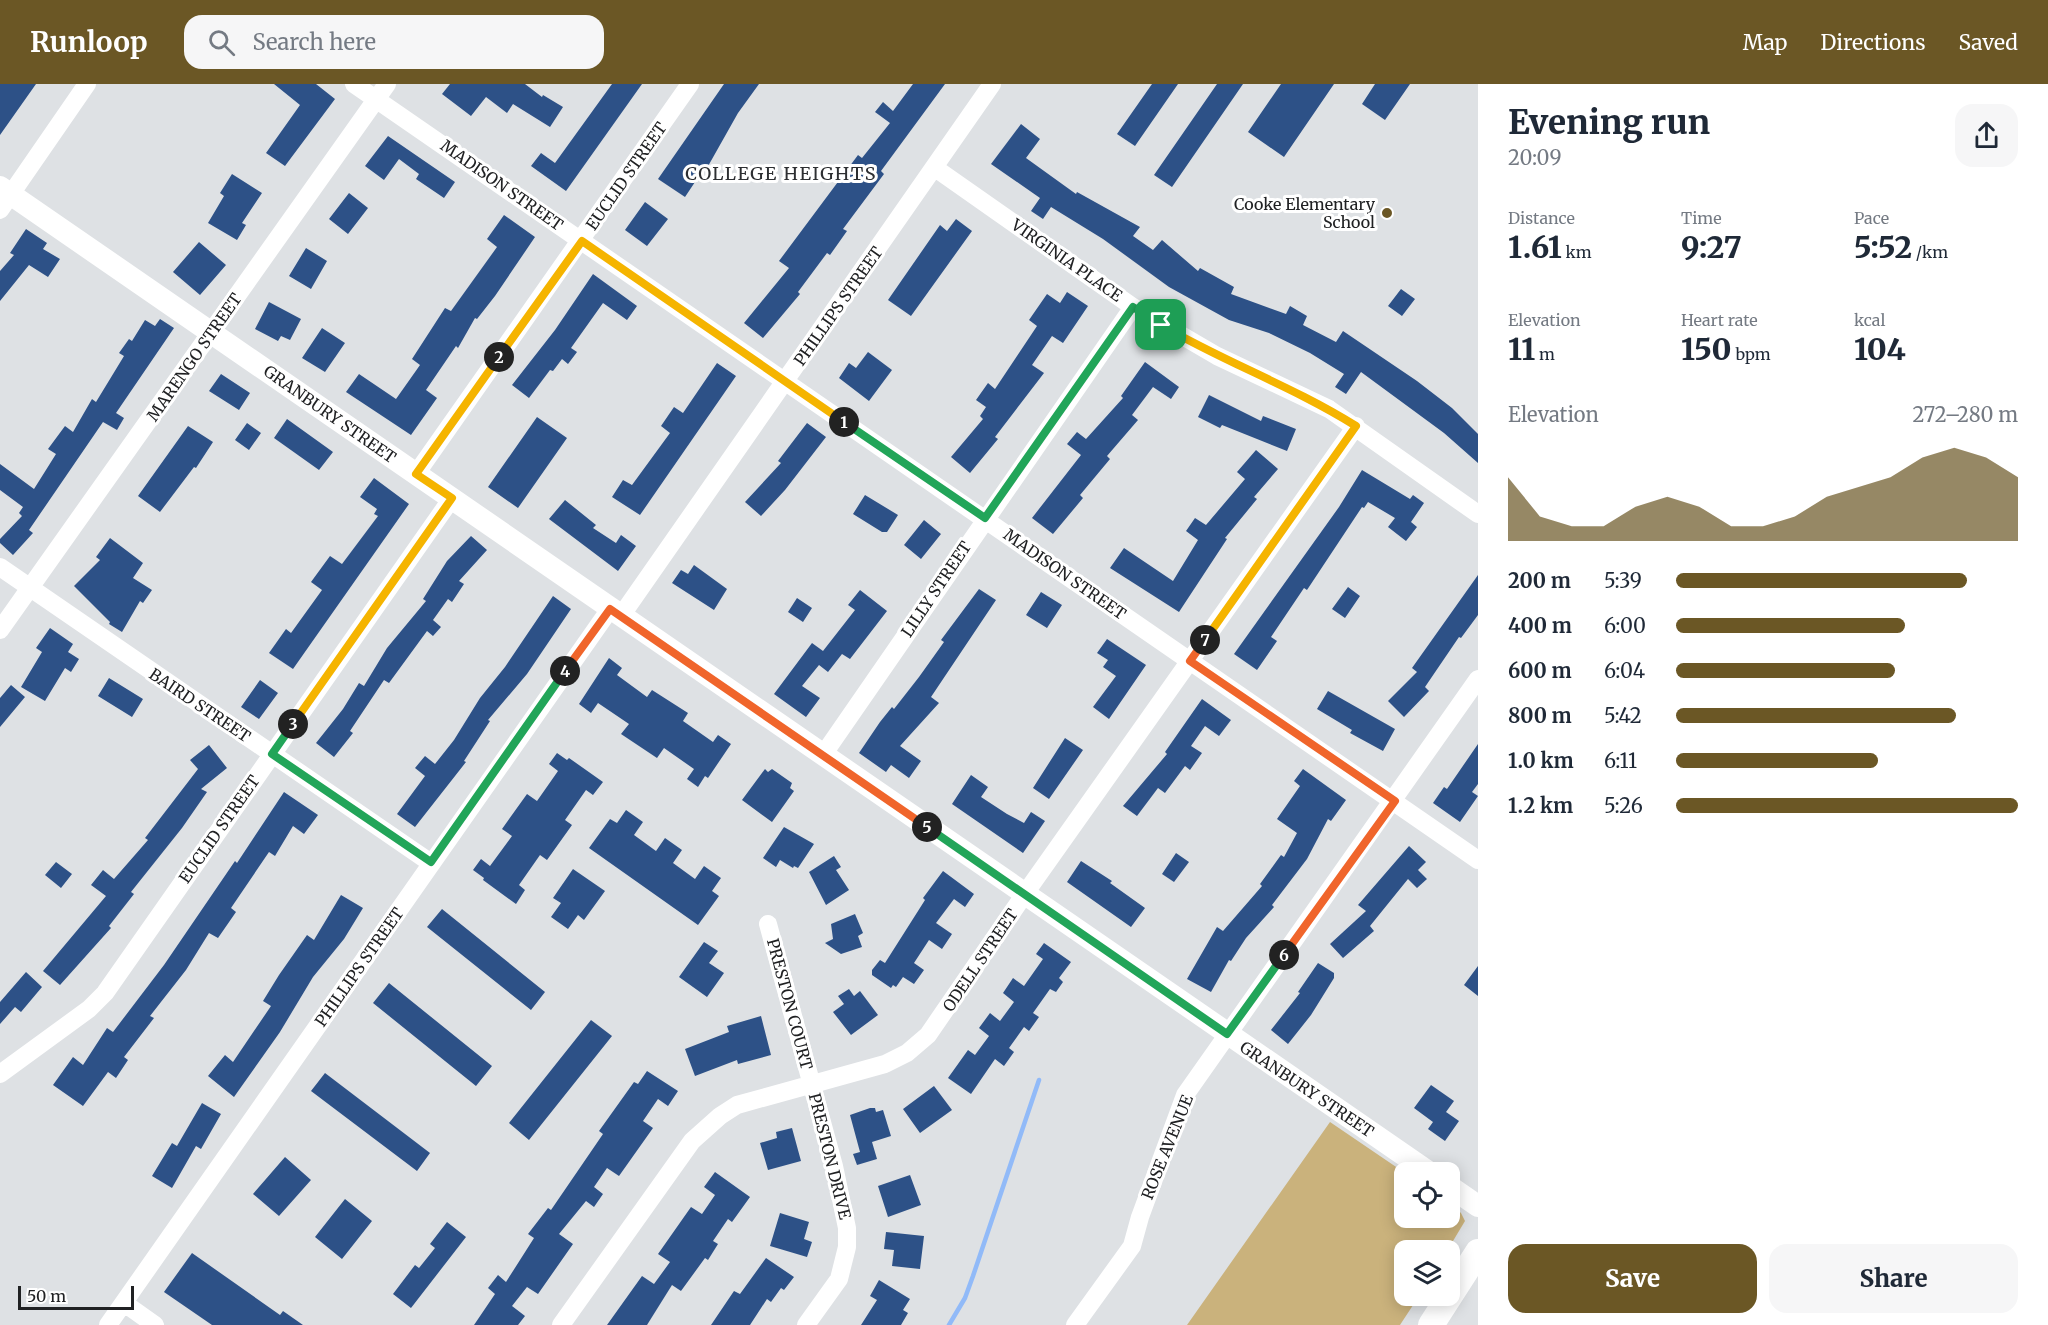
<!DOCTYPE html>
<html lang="en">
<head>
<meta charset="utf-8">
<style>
  body { margin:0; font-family:Merriweather,serif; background:#f6f6f7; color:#1f2937; height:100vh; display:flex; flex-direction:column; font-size:22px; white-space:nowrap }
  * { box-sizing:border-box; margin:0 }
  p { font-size:20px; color:#747a83 }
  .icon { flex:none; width:33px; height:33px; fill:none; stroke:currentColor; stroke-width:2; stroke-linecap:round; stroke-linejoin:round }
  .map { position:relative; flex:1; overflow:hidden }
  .sheet { display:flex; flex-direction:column; background:#fff; width:570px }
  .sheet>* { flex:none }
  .tools { position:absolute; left:1394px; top:1078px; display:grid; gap:12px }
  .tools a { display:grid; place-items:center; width:66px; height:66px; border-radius:12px; background:#fff; box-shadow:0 3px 15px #0003; font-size:30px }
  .scale { position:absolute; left:18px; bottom:15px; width:116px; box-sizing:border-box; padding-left:6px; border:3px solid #202123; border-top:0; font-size:16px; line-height:21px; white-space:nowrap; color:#202123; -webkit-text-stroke:4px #fff; paint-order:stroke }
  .pin { position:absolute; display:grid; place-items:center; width:51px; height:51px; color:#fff; margin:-26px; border-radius:12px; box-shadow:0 3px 9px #0006 }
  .km { position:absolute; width:30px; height:30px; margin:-15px; border-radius:50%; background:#222; color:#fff; font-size:16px; line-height:30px; text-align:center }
  .round { display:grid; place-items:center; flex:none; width:63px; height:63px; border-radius:18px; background:#f6f6f7 }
  .summary { display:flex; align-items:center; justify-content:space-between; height:102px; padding:0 30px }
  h1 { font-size:33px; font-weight:800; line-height:45px }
  .stats { display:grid; grid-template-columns:repeat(3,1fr); gap:9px; height:102px; padding:6px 30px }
  .stats div { display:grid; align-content:center }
  .stats b { font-size:30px; font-weight:800 }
  .stats small { font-size:16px; font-weight:400 }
  .stats p { font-size:16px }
  .chart { height:168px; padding:12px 30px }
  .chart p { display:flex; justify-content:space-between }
  .chart svg { width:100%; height:108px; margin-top:6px; fill:#6b5725; opacity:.7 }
  .button { display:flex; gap:12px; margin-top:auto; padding:12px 30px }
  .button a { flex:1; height:69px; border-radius:18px; background:#6b5725; color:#fff; font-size:24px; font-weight:800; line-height:69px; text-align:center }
  .button a+a { background:#f6f6f7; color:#1f2937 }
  ul { padding:0 30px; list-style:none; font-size:20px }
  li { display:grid; grid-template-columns:96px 72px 1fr; align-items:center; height:45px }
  li i { height:15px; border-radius:8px; background:#6b5725 }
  header { display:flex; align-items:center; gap:36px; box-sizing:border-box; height:84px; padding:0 30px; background:#6b5725; color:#fff }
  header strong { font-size:28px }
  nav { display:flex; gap:33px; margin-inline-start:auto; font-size:21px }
  .search { width:420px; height:54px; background:#f6f6f7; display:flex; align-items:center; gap:15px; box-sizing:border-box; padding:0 21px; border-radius:18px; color:#747a83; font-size:22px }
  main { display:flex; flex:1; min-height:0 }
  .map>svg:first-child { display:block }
  .green { fill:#cab27c }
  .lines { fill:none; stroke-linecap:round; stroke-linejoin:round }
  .stream { stroke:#91baf8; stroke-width:4.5 }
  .building { fill:#2d5187 }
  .minor { stroke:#fff; stroke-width:18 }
  .tertiary { stroke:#fff; stroke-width:22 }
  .secondary { stroke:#fff; stroke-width:26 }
  .split-1-casing { stroke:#fff; stroke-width:12 }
  .split-2-casing { stroke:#fff; stroke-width:12 }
  .split-3-casing { stroke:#fff; stroke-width:12 }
  .split-4-casing { stroke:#fff; stroke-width:12 }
  .split-5-casing { stroke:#fff; stroke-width:12 }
  .split-6-casing { stroke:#fff; stroke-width:12 }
  .split-7-casing { stroke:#fff; stroke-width:12 }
  .split-8-casing { stroke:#fff; stroke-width:12 }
  .split-1 { stroke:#22a559; stroke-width:8 }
  .split-2 { stroke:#f5b400; stroke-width:8 }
  .split-3 { stroke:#f5b400; stroke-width:8 }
  .split-4 { stroke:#22a559; stroke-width:8 }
  .split-5 { stroke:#f0652b; stroke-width:8 }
  .split-6 { stroke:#22a559; stroke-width:8 }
  .split-7 { stroke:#f0652b; stroke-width:8 }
  .split-8 { stroke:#f5b400; stroke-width:8 }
  .poi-dot { fill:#6b5725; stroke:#fff; stroke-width:2 }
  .labels { text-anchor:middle; stroke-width:6; stroke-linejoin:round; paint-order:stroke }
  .street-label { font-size:16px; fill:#202123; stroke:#fff }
  .poi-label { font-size:16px; fill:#202123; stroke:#fff; text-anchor:end }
  .neighbourhood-label { font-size:18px; letter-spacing:1.5px; fill:#2d2f32; stroke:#fff }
</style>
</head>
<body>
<header>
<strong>Runloop</strong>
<div class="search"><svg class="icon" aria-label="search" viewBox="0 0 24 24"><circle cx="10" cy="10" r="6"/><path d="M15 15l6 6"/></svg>Search here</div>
<nav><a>Map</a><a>Directions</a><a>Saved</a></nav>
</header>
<main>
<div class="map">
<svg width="1478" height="1241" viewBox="0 0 1478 1241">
  <rect width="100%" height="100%" fill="#dee1e4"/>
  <path class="green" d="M1330,1038L1405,1089L1404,1134H1449V1118L1461,1129L1465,1137L1447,1167H1404V1212H1419L1400,1241H1187Z"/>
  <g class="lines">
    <path class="stream" d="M949,1241L965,1214L973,1192L1039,996"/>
  </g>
  <path class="building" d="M0,0H36L0,51Z
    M274,0H316L335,15L285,82L266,69L300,21Z
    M450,0H525L542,13L543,11L563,23L550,43L513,20L507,29L486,13L471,32L442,10Z
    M612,0H642L566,107L531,82L541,69L555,79Z
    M724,0H759L738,29L707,84L705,83L685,113L658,95Z
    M913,0H945L881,87L884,90L843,145L847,147L830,171L827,169L798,208L800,210L763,254L744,239L789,184L779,177L858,71L862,74L890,39L875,28L883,18L893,27Z
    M1152,0H1178L1135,62L1117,50Z
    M1217,0H1243L1172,103L1154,91Z
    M1281,0H1334L1284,73L1248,48Z
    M1375,0H1410L1385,36L1362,20Z
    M1021,40L1040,55L1026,74L1076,110L1077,108L1140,143L1133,152L1153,166L1162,156L1198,187L1200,184L1234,203L1231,210L1286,230L1290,222L1307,232L1303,241L1336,258L1343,247L1417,297L1452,324L1478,350V379L1444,349L1361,288L1346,310L1335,303L1344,290L1310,269L1269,249L1229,236L1169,203L1103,155L1051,123L1043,135L1031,127L1040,114L991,80Z
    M388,52L455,98L444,114L416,95L419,90L399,75L384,96L365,82Z
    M232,90L262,109L242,139L246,141L237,156L208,139L224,112L220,109Z
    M349,109L368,124L348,150L329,135Z
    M645,118L668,135L647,162L625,146Z
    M504,131L535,153L495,212L477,235L475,234L458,264L456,262L426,306L437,314L411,351L346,308L359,290L396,315L420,281L412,275L445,224L451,227L497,163L487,155Z
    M956,135L972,147L911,232L888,216L940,141L947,147Z
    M26,145L47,159L43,165L60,175L48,193L29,181L0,217V187L14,171L10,169Z
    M199,158L226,181L200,211L173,188Z
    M306,164L327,177L311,205L289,192Z
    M593,190L637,222L627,236L603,219L571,264L577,268L568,280L562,275L553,287L550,286L529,314L512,301L555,246Z
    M1401,205L1415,215L1402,232L1388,222Z
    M1067,208L1088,222L1063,259L1052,252L1032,281L1044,289L995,353L998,355L970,389L951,373L983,335L980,332L986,323L976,316L988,299L995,305L1037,242L1029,236L1047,210L1060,219Z
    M269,218L301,235L290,256L281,252L278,257L255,245Z
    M160,235L174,244L116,329L124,334L117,346L103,338L29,446L33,449L13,471L0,459V455L22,432L19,429L23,423L0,406V380L34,405L56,370L48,365L65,342L73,348L92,315L96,318L124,272L119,269L129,255L132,257L145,236L155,242Z
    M322,244L345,259L325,288L302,274Z
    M868,268L892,286L869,317L839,294L849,279L856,284Z
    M1145,278L1179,303L1171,315L1153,303L1132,331L1138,336L1107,372L1110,375L1080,411L1083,414L1053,450L1032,434L1081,371L1067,360L1077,348L1086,355L1123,314L1121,312Z
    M717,279L736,292L640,431L612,413L623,396L632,401L670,349L661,342L674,323L683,329Z
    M221,290L250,309L239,326L209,307Z
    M1209,311L1261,337L1263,332L1296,345L1287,367L1222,341L1220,344L1198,333Z
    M537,333L567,354L518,424L488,403Z
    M287,335L333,368L319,386L274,354Z
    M247,339L261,349L249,366L235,356Z
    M807,339L826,353L785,406L761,432L745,418L781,379L778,377Z
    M188,342L213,358L196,384L194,383L160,428L138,412Z
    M1256,366L1278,385L1254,413L1257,415L1225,454L1227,455L1179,528L1110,484L1124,464L1173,497L1198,456L1186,447L1195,434L1206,441L1245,395L1237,388Z
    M1362,386L1410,415L1413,411L1424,419L1411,438L1417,443L1406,457L1388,443L1395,434L1368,418L1364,424L1362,423L1307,506L1304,504L1271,553L1277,557L1257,586L1234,570L1339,423Z
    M374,394L409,420L293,585L269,569L286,545L291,549L322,506L311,498L330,472L342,480L378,432L374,430L377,425L360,413Z
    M865,411L898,431L887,448H882L853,430Z
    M565,416L596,441L593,444L616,459L621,451L636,462L618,487L549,435Z
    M924,436L941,450L921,475L904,461Z
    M471,452L487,466L459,497L464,500L452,518L448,515L433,536L441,543L433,552L427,547L389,599L384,596L350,647L353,649L334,673L316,659L343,625L359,599L364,602L387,564L426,517L423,515L447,477Z
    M110,454L143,479L133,494L152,506L143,519L140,517L122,548L109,540L110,538L74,502L100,476L96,473Z
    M694,481L727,505L714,526L672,499L681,486L688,490Z
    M1478,491V531L1461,554L1459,553L1425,603L1429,607L1404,633L1388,617L1417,588L1412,584Z
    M1348,503L1360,512L1345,534L1332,525Z
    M979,505L996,516L931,613L939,619L900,662L921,677L909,694L891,681L886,688L859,669L880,638L892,623L894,625L919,593L944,558L941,556Z
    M860,506L887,527L850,575L842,570L828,588L819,581L802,602L820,614L806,633L774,610L812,559L823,567L855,526L848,521Z
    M1041,508L1062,521L1047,544L1026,531Z
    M553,512L571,525L527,590L488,636L490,637L464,677L466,678L415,743L397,730L425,692L415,684L425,672L435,680L454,656L480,614L505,583Z
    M797,514L812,524L803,538L788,528Z
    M50,544L73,560L68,568L79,575L71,588L65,584L45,617L21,603L42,568L36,564Z
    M1107,555L1146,581L1109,635L1093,623L1116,592L1103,583L1108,576L1097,569Z
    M609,574L622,584L617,591L647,613L652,606L688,629L683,637L713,658L718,651L731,660L708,694L705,692L698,703L687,695L694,685L664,664L657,674L621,650L629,640L598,619L591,629L579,620Z
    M109,594L143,615L132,633L98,612Z
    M260,596L278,609L259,635L241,623Z
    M11,601L25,613L0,643V614Z
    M1328,607L1395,645L1383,667L1350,649L1352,646L1317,625Z
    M1202,615L1231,636L1219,652L1205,642L1191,662L1202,669L1190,686L1185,682L1165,709L1158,704L1137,732L1123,722L1167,670L1165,668Z
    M1065,654L1083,666L1049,715L1033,704Z
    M1478,660V700L1472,708L1478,712L1460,738L1433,719L1444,703L1447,705Z
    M209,661L227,684L201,705L207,708L182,744L131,808L134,810L109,842L111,844L60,901L43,887L106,812L91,801L103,786L114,795L148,756L145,754L198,685L190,676Z
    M557,669L567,676L569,674L603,698L593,711L586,706L565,736L572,741L547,776L540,771L519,801L525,806L516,820L483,796L484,794L473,786L481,775L490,782L512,752L502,745L527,710L537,717L558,687L549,680Z
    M765,685L768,688L772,685L792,699L790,704L794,707L772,738L742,716Z
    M1303,685L1346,716L1331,737L1328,735L1307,775L1272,821L1274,823L1246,854L1231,877L1229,876L1211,908L1187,895L1217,843L1223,847L1262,802L1260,800L1281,771L1284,773L1297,749L1277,735L1300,702L1294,697Z
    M971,691L988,703L981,713L1007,730L1024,739L1031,728L1045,737L1023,769L952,720Z
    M284,708L318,731L304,750L293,742L275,772L269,768L231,824L236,828L218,854L209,849L186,886L150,932L154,934L124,973L128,976L116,994L108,988L83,1022L53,1001L73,973L83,981L107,944L113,948L164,881L235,777L237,779Z
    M626,726L643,738L634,751L656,767L665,754L682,766L673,779L695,795L704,782L721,794L712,807L719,812L698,841L589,764L610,735L617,739Z
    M784,743L814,760L798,784L794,782L793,784L780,776L776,783L763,774Z
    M1409,762L1426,778L1418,786L1427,795L1417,804L1408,795L1370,842L1374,847L1343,874L1330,860L1366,827L1358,821Z
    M1176,769L1189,778L1174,798L1162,790Z
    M834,772L841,783L836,786L849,806L826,821L809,788Z
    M1081,777L1112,797L1110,799L1145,824L1131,843L1067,798Z
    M56,778L72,790L61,804L45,791Z
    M573,785L605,807L584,836L578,831L568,845L551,833L561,819L553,814Z
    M943,787L974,810L965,823L954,815L936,839L952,850L942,865L929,856L914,879L924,886L914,900L903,893L896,903L893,901L891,904L872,891V886L880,876L885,879L925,816L923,814Z
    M341,811L363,824L344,855L313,893L280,948L234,1013L208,992L225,971L233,978L271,922L263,917L279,891L307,851L314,856Z
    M442,825L545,908L531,926L427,843Z
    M855,830L863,849L858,852L862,863L841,870L825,859L833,855L831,840Z
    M704,858L718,867L709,879L724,889L707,913L679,893Z
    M1044,859L1071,878L1059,894L1063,898L1056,908L1050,905L1033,929L1039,933L1029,947L1024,943L1009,964L1014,968L1004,982L995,975L971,1010L948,994L968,966L975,971L989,952L979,944L990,929L1000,937L1014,918L1003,909L1013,894L1024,902L1043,875L1036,870Z
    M1318,879L1334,889V894L1311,931L1288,960L1271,946L1300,909L1298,908Z
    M1478,882V912L1464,901Z
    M26,888L42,903L21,928L15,923L0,940V918Z
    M389,899L492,982L476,1002L373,919Z
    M849,905L854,912L860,907L878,931L851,951L833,928L844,920L838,912Z
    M761,932L771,971L738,980L737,976L695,992L685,965L729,948L727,942Z
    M591,936L612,952L529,1056L509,1039Z
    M647,987L678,1007L668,1022L658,1015L643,1037L653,1044L619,1092L607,1084L594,1103L603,1110L594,1123L586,1117L559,1150L573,1160L538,1210L527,1203L512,1222L525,1232L518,1241H474L495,1210L488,1204L498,1191L506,1198L534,1154L528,1150L548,1124L551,1126L603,1050L599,1047L634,998L638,1000Z
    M325,989L430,1069L417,1087L311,1007Z
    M1431,1001L1454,1017L1446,1028L1459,1037L1445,1057L1428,1045L1433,1038L1414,1024Z
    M934,1002L952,1026L920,1049L903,1025Z
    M202,1019L221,1030L201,1065L196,1062L172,1104L152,1092L172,1059L177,1062Z
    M870,1024H875L876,1028L883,1026L891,1052L872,1058L877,1075L857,1081L853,1070L860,1068L850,1031Z
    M792,1044L801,1077L768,1086L760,1059L777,1054L776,1048Z
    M285,1073L311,1096L279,1132L253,1110Z
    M715,1088L750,1113L732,1138L728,1135L713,1157L718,1160L708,1176L705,1174L681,1207L672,1201L647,1241H607L642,1192L654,1200L670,1178L658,1170L691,1123L702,1130L715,1111L704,1103Z
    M910,1091L921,1121L888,1133L878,1102Z
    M345,1115L372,1137L342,1175L315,1153Z
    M780,1129L809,1138L804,1155L812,1158L807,1173L770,1162Z
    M447,1138L466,1153L411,1224L393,1210L415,1181L419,1184L435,1164L430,1160Z
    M886,1148L924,1152L920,1185L892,1182L894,1166L884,1165Z
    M192,1169L280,1231L283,1227L303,1241H212L164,1208Z
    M766,1174L794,1193L784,1206L781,1204L771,1218L767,1215L750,1241H711L734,1207L740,1210Z
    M879,1196L910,1215L903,1226L908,1229L901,1241H861L877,1216L870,1212Z"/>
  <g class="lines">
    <path class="minor" d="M354,0L1478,776
      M935,84L1133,223L1217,272L1329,325L1478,430
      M0,126L87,0
      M416,390L690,0
      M0,483L431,779
      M621,532L992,0
      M0,546L387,0
      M823,671L1133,223
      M768,840L834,1082L847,1144V1163L839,1195L806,1241
      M0,990L89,925L105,909L452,414
      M124,1219L155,1241
      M108,1241L610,525
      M561,1241L692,1057L720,1032L737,1021L885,980L907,969L928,951L1024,811L1356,342
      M1075,1241L1132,1162L1140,1133L1185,1011L1478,595"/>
    <path class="tertiary" d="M0,103L1430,1089
      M1449,1102L1478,1122"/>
    <path class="secondary" d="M1431,1241L1478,1168"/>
  </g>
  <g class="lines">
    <g class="split-1-casing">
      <path id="split-1" d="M844,338L985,434L1133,223L1161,241"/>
    </g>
    <g class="split-2-casing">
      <path id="split-2" d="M499,273L582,157L844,338"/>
    </g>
    <g class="split-3-casing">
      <path id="split-3" d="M293,640L452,414L416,390L499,273"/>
    </g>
    <g class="split-4-casing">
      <path id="split-4" d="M293,640L272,670L431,778L565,587"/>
    </g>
    <g class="split-5-casing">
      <path id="split-5" d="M565,587L610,525L927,743"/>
    </g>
    <g class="split-6-casing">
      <path id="split-6" d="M927,743L1227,950L1284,871"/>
    </g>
    <g class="split-7-casing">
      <path id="split-7" d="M1205,556L1190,577L1395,717L1284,871"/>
    </g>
    <g class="split-8-casing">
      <path id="split-8" d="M1161,241C1224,278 1294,303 1356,342L1205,556"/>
    </g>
    <use href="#split-1" class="split-1"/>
    <use href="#split-2" class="split-2"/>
    <use href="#split-3" class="split-3"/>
    <use href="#split-4" class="split-4"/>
    <use href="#split-5" class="split-5"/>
    <use href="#split-6" class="split-6"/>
    <use href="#split-7" class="split-7"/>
    <use href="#split-8" class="split-8"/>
  </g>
  <circle class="poi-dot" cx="1387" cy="129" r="6"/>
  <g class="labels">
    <g class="street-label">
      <text transform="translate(626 92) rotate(-55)" y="6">EUCLID STREET</text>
      <text transform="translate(502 101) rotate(35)" y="6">MADISON STREET</text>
      <text transform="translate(1067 176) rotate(35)" y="6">VIRGINIA PLACE</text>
      <text transform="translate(838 222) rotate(-55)" y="6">PHILLIPS STREET</text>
      <text transform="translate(194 273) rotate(-55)" y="6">MARENGO STREET</text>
      <text transform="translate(330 330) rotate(35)" y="6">GRANBURY STREET</text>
      <text transform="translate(1065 490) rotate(35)" y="6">MADISON STREET</text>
      <text transform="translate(936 505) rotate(-56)" y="6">LILLY STREET</text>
      <text transform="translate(200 621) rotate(34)" y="6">BAIRD STREET</text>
      <text transform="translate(219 745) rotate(-55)" y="6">EUCLID STREET</text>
      <text transform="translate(980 876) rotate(-56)" y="6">ODELL STREET</text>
      <text transform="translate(359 883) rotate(-55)" y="6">PHILLIPS STREET</text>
      <text transform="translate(790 920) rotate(75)" y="6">PRESTON COURT</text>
      <text transform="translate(1307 1005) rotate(34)" y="6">GRANBURY STREET</text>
      <text transform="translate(1167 1063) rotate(-68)" y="6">ROSE AVENUE</text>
      <text transform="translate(830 1072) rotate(76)" y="6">PRESTON DRIVE</text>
    </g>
    <g class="poi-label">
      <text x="1375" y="126">Cooke Elementary<tspan x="1375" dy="18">School</tspan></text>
    </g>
    <g class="neighbourhood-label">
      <text x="781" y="96">COLLEGE HEIGHTS</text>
    </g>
  </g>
</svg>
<div class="tools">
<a><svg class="icon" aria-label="locate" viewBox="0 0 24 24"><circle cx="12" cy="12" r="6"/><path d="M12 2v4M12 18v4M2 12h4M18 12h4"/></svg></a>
<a><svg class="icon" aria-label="layers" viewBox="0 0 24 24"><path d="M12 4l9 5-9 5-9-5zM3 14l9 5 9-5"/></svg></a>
</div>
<div class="scale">50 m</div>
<div class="pin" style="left:1161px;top:241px;background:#1e9e55"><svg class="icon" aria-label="arrive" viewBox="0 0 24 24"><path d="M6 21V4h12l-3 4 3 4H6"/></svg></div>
<b class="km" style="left:844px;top:338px">1</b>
<b class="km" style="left:499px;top:273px">2</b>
<b class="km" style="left:293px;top:640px">3</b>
<b class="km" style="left:565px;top:587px">4</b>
<b class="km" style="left:927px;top:743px">5</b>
<b class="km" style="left:1284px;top:871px">6</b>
<b class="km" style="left:1205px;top:556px">7</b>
</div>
<section class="sheet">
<div class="summary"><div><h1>Evening run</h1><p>20:09</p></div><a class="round"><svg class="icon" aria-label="share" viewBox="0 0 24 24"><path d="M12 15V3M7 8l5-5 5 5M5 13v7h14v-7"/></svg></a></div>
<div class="stats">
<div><p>Distance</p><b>1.61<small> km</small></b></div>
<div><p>Time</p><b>9:27</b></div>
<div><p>Pace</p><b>5:52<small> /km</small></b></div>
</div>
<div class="stats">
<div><p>Elevation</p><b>11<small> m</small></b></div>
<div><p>Heart rate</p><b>150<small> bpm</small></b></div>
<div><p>kcal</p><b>104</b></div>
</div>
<div class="chart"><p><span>Elevation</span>272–280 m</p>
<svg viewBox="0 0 160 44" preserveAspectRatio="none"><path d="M0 44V18L10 34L20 38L30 38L40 30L50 26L60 30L70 38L80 38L90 34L100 26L110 22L120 18L130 10L140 6L150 10L160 18V44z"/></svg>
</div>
<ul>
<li><b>200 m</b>5:39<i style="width:85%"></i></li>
<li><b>400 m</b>6:00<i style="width:67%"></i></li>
<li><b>600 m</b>6:04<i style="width:64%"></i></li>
<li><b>800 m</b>5:42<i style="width:82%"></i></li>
<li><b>1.0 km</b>6:11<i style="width:59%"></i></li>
<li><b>1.2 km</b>5:26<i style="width:100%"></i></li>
</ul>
<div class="button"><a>Save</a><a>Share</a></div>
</section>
</main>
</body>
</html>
